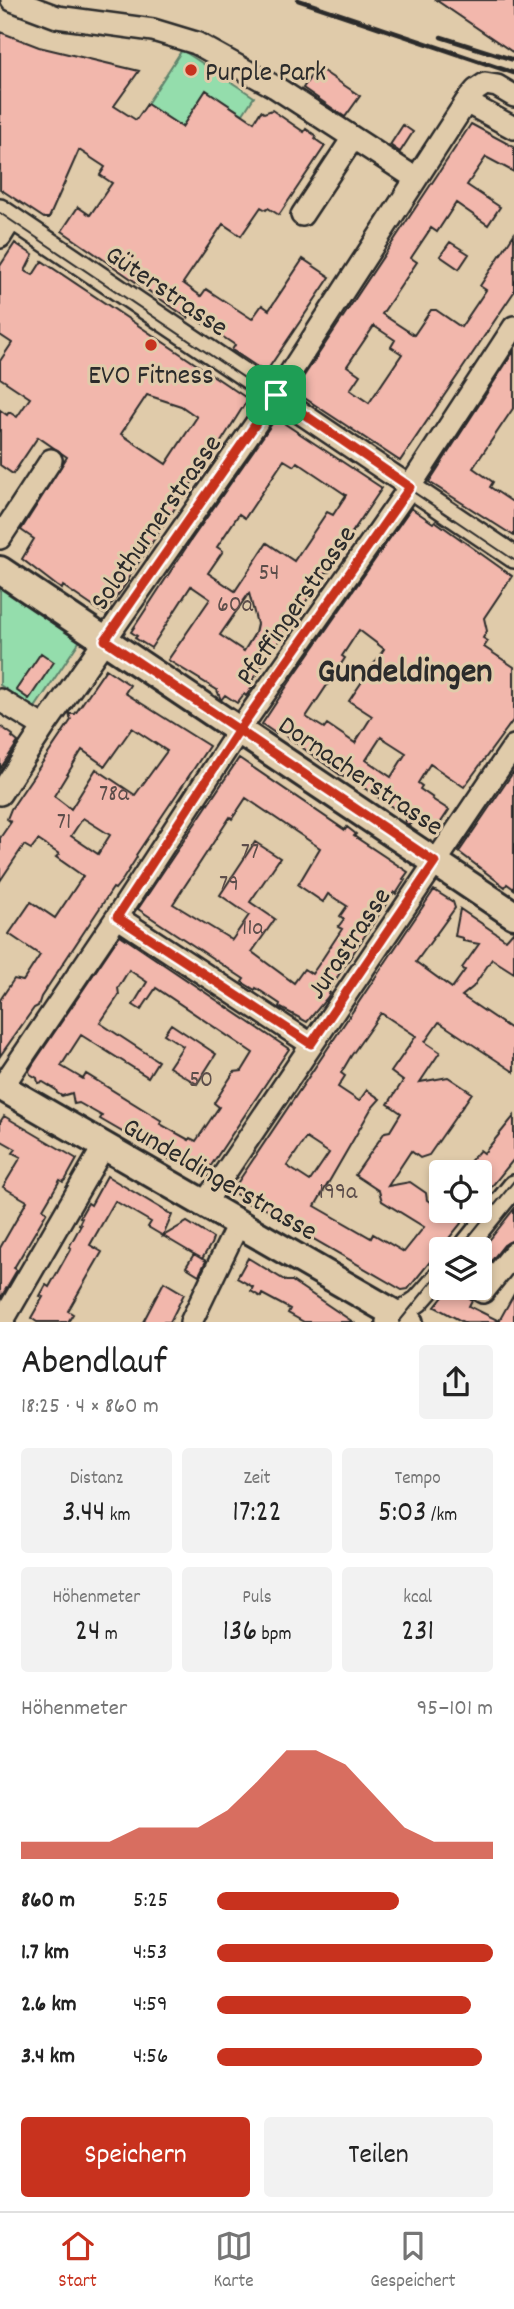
<!DOCTYPE html>
<html lang="de">
<head>
<meta charset="utf-8">
<style>
  body { margin:0; font-family:Dekko,sans-serif; background:#f2f2f2; color:#222; height:100vh; display:flex; flex-direction:column; font-size:26px; white-space:nowrap }
  * { box-sizing:border-box; margin:0 }
  p { font-size:23px; color:#767676 }
  .icon { flex:none; width:38px; height:38px; fill:none; stroke:currentColor; stroke-width:2; stroke-linecap:round; stroke-linejoin:round }
  .map { position:relative; height:1322px; overflow:hidden }
  .details { display:flex; flex-direction:column; background:#fff; flex:1 }
  .details>* { flex:none }
  .tools { position:absolute; left:429px; top:1160px; display:grid; gap:14px }
  .tools a { display:grid; place-items:center; width:63px; height:63px; border-radius:7px; background:#fff; box-shadow:0 4px 10px #0003; font-size:35px }
  .pin { position:absolute; display:grid; place-items:center; width:60px; height:60px; color:#fff; margin:-30px; border-radius:14px; box-shadow:0 4px 10px #0006 }
  .round { display:grid; place-items:center; flex:none; width:74px; height:74px; border-radius:7px; background:#f2f2f2 }
  .overview { display:flex; align-items:center; justify-content:space-between; height:119px; padding:0 21px }
  h1 { font-size:38px; font-weight:600; line-height:52px }
  .figures { display:grid; grid-template-columns:repeat(3,1fr); gap:10px; height:119px; padding:7px 21px }
  .figures div { display:grid; align-content:center; border-radius:7px; background:#f2f2f2; text-align:center }
  .figures b { font-size:30px; font-weight:600 }
  .figures small { font-size:19px; font-weight:400 }
  .figures p { font-size:19px }
  .chart { height:196px; padding:14px 21px }
  .chart p { display:flex; justify-content:space-between }
  .chart svg { width:100%; height:126px; margin-top:7px; fill:#c8321e; opacity:.7 }
  .button { display:flex; gap:14px; margin-top:auto; padding:14px 21px }
  .button a { flex:1; height:80px; border-radius:7px; background:#c8321e; color:#fff; font-size:28px; font-weight:600; line-height:80px; text-align:center }
  .button a+a { background:#f2f2f2; color:#222 }
  ul { padding:0 21px; list-style:none; font-size:23px }
  li { display:grid; grid-template-columns:112px 84px 1fr; align-items:center; height:52px }
  li i { height:18px; border-radius:9px; background:#c8321e }
  .dock { display:flex; justify-content:space-around; align-items:center; height:98px; border-top:2px solid #e0e0e0; background:#fff; font-size:19px; color:#767676 }
  .dock a { display:grid; justify-items:center; gap:4px }
  .dock .active { color:#c8321e }
  .map>svg:first-child { display:block }
  .green { fill:#94ddac; stroke:#60846c; stroke-width:2 }
  .building { fill:#f2b7ac; stroke:#2b2b2b; stroke-width:2; fill-rule:evenodd }
  .lines { fill:none; stroke-linecap:round; stroke-linejoin:round }
  .minor-casing { stroke:#2b2b2b; stroke-width:26 }
  .major-casing { stroke:#2b2b2b; stroke-width:32 }
  .minor { stroke:#e0cbaa; stroke-width:21 }
  .major { stroke:#e0cbaa; stroke-width:26 }
  .tram { stroke:#2b2b2b; stroke-width:2 }
  .rail { stroke:#2b2b2b; stroke-width:4.5 }
  .route-casing { stroke:#fff; stroke-width:14 }
  .route { stroke:#c8321e; stroke-width:9 }
  .poi-dot { fill:#c8321e; stroke:#e0cbaa; stroke-width:2.5 }
  .labels { text-anchor:middle; stroke-width:6; stroke-linejoin:round; paint-order:stroke }
  .number-label { font-size:24px; fill:#5d4e4b }
  .poi-label { font-size:28px; fill:#2b2b2b; stroke:#e0cbaa; text-anchor:start }
  .street-label { font-size:28px; fill:#2b2b2b; stroke:#e0cbaa }
  .district-label { font-size:35px; font-weight:bold; fill:#2b2b2b; stroke:#e0cbaa }
</style>
</head>
<body>
<div class="map">
<svg width="514" height="1322" viewBox="0 0 514 1322">
  <rect width="100%" height="100%" fill="#e0cbaa"/>
  <filter id="ink" filterUnits="userSpaceOnUse"><feTurbulence type="fractalNoise" baseFrequency=".0143" numOctaves="2"/><feDisplacementMap in="SourceGraphic" scale="14" xChannelSelector="R" yChannelSelector="G"/><feConvolveMatrix kernelMatrix="1 2 1 2 8 2 1 2 1" color-interpolation-filters="sRGB"/></filter>
  <g filter="url(#ink)">
    <path class="green" d="M182,50L254,97L243,114L206,91L182,127L147,104Z
      M0,584L81,639L34,709L0,685Z"/>
    <path class="building" d="M436,0H514V53Z
      M0,32L39,47L139,71L114,106L136,120L147,104L182,127L206,90L254,122L261,111L264,113L272,110L304,132L306,129L316,136L315,139L325,146L279,215L268,208L266,210L261,207L241,236L223,224L183,283L201,296L206,289L252,319L262,305L269,310L303,259L330,277L268,369L262,370L232,350L235,345L190,315L188,318L62,231L78,207L90,215L112,183L100,175L105,167L79,150L49,218H44L0,189Z
      M317,67L360,96L345,117L303,88Z
      M471,124L514,147V172L486,157L467,185L500,207L488,225L456,203L437,232L431,228L411,258L417,262L382,314L414,335L431,310H436L461,327L486,290L480,286L514,234V292L400,461L294,391ZM374,326L395,340L391,347L402,354L369,403L350,390L360,375L347,366Z
      M403,125L413,132L400,152L390,145Z
      M450,242L469,254L459,269L440,256Z
      M15,243L33,255L25,271L33,275L42,261L248,399L214,453L205,463L127,580L128,581L104,614L63,586L62,589L57,586L22,559L34,539L21,530L67,457L38,437L13,474L0,465V410L7,415L9,412L17,417L30,398L0,378V361L12,343L0,335V266ZM147,395L181,406L197,417L166,464L121,434Z
      M514,351V407L473,468L493,482L490,487L514,503V536L429,482Z
      M276,418L382,488L349,537L351,540L346,547H343L329,572H326L256,675L250,684L253,686L246,696L244,694L237,703L225,695L221,700L217,690L168,660L210,599L191,586L151,648L135,638L137,636L131,632L191,540ZM284,460L294,466L297,462L346,495L333,515L327,512L294,561L267,543L235,591L208,573L223,551L217,547L239,514L245,518ZM249,593L257,624L255,633L244,651L220,635Z
      M411,508L433,523L435,521L512,576L484,618L487,631L483,638L488,641L484,647L514,667V719L464,787L430,764L418,783L422,786L420,789L433,798L432,799L449,810L435,831L430,832L414,821L409,825L405,823L407,817L345,775L343,777L278,730L275,733L262,724L293,677ZM359,630L384,649L349,701L372,716L355,743L327,724L324,728L306,717L345,658L342,656ZM381,737L406,753L391,777L366,760Z
      M41,653L54,662L29,699L16,690Z
      M106,669L130,685L125,693L209,746L136,855L137,857L123,879L115,889L113,888L41,997L38,1006L34,1008L0,1056V1000L14,979L23,981L40,955L9,934L31,902L55,918L83,876L56,857L59,854L38,840L31,849L24,845L0,881V838L11,822L7,819L11,809L71,720L69,714H75ZM132,728L167,751L135,795L96,769L71,809L54,796L82,750L105,766ZM83,818L110,835L98,854L71,836Z
      M0,726L13,735L12,737L18,742L0,769Z
      M239,758L345,830L347,827L356,834L354,836L408,872L403,879L405,880L396,894L394,892L328,991L330,993L327,998L307,1022L279,1007L280,1004L256,988L255,990L242,982L244,979L138,909ZM246,798L320,848L298,885L323,902L328,894L347,906L340,916L344,919L338,927L342,929L321,961L312,974L304,969L294,983L252,952L275,919L250,902L280,858L255,842L220,895L249,915L232,940L173,904L230,817L232,819Z
      M514,771V889L507,884L505,887L459,852Z
      M434,890L453,902L455,908L416,962L452,988L465,970L462,968L479,944L463,941V938L455,936L460,909L506,940L514,931V973L492,959L473,987L462,996L514,1031V1072L439,1022L425,1042L440,1052L420,1082L448,1077L472,1093L429,1155L420,1158L411,1151L388,1186L410,1182L426,1193L427,1200L441,1209V1211H471L408,1289L402,1290L279,1219L280,1217L259,1204L258,1207L250,1202L249,1204L232,1191ZM381,1013L416,1036L391,1072L403,1081L388,1104L401,1113L390,1131L385,1132L355,1175L379,1191L382,1201L424,1227L404,1252L373,1234L371,1238L315,1206L371,1109L380,1099L367,1090L359,1101L338,1087L345,1076L341,1073L351,1056ZM306,1138L329,1153L310,1181L287,1166Z
      M120,935L289,1049L204,1176L177,1161L176,1163L100,1119L102,1116L79,1103L74,1104L72,1093L62,1096L57,1093L56,1090L43,1082L38,1083L37,1078L30,1074L29,1071L33,1064ZM129,970L147,982L133,1005L141,1010L156,988L253,1053L242,1071L234,1072L214,1103L219,1107L196,1141L190,1138L189,1140L160,1124L162,1121L86,1074L83,1079L61,1066L81,1035L148,1077L158,1061L100,1023L119,995L118,988Z
      M171,1024L216,1054L197,1084L169,1067L183,1046L164,1034Z
      M4,1116L77,1159L66,1179L63,1182L60,1180L43,1209L47,1212L14,1268L17,1270L0,1299V1248L27,1201L3,1187L21,1157L13,1153L16,1149L0,1140V1122Z
      M514,1116V1159L480,1201V1172H474L466,1166L480,1150L484,1153Z
      M107,1176L172,1215L163,1236L187,1222L213,1238L211,1244L202,1259L148,1227L151,1222L115,1201L90,1245L102,1252L68,1311L73,1314L68,1322H37L31,1318L43,1297L40,1296L46,1285L49,1287L71,1248L69,1247L81,1225L79,1224L82,1218L80,1217L88,1203L91,1205Z
      M514,1209V1240L504,1245L480,1275V1252Z
      M194,1254L206,1261L199,1275L186,1267Z
      M248,1258L286,1281H292L353,1322H304L288,1313L290,1309L262,1294L261,1297L251,1291L253,1287L237,1278Z
      M164,1282L184,1294L170,1322H143Z
      M450,1288H465L466,1295L472,1300L469,1306L499,1321L514,1294V1322H463L435,1307Z"/>
    <g class="lines">
      <g class="minor-casing">
        <path id="minor" d="M12,0L57,17L153,30L196,43L275,87L415,178
          M466,102L514,128
          M0,210L514,557
          M302,215L353,138
          M0,237L12,218
          M0,538L51,460
          M0,700L44,727
          M0,794L44,727L274,398L466,102L476,90L485,84L497,86L514,96
          M117,917L311,1044
          M2,1087L117,917L239,730L405,494L514,327
          M204,1204L514,746
          M462,1250L514,1186
          M478,1289L483,1292L514,1253
          M2,1322L104,1146
          M191,1322L238,1224
          M387,1322L418,1301L441,1275"/>
      </g>
      <g class="major-casing">
        <path id="major" d="M0,570L514,915
          M0,1086L409,1322"/>
      </g>
      <use href="#minor" class="minor"/>
      <use href="#major" class="major"/>
      <path class="tram" d="M0,213L514,560
        M458,1250L514,1181
        M399,1322L441,1270"/>
      <path class="rail" d="M298,0L514,73
        M441,37L514,60"/>
    </g>
  </g>
  <g class="lines" filter="url(#ink)">
    <g class="route-casing">
      <path id="route" d="M276,395L105,640L239,730L117,917L311,1044L435,862L239,730L410,487L276,395"/>
    </g>
    <use href="#route" class="route"/>
  </g>
  <g class="poi-dot">
    <circle cx="191" cy="70" r="7"/>
    <circle cx="151" cy="345" r="7"/>
  </g>
  <g class="labels">
    <g class="number-label">
      <text x="269" y="579">54</text>
      <text x="235" y="611">60a</text>
      <text x="114" y="800">78a</text>
      <text x="64" y="828">71</text>
      <text x="250" y="858">77</text>
      <text x="229" y="890">79</text>
      <text x="253" y="934">11a</text>
      <text x="201" y="1086">50</text>
      <text x="338" y="1198">199a</text>
    </g>
    <g class="poi-label">
      <text x="205" y="80">Purple Park</text>
      <text x="151" y="383" text-anchor="middle">EVO Fitness</text>
    </g>
    <g class="street-label">
      <text transform="translate(168 289) rotate(34)" y="10">Güterstrasse</text>
      <text transform="translate(154 521) rotate(-55)" y="10">Solothurnerstrasse</text>
      <text transform="translate(294 604) rotate(-55)" y="10">Pfeffingerstrasse</text>
      <text transform="translate(362 774) rotate(34)" y="10">Dornacherstrasse</text>
      <text transform="translate(347 942) rotate(-56)" y="10">Jurastrasse</text>
      <text transform="translate(221 1177) rotate(30)" y="10">Gundeldingerstrasse</text>
    </g>
    <g class="district-label">
      <text x="405" y="681">Gundeldingen</text>
    </g>
  </g>
</svg>
<div class="tools">
<a><svg class="icon" aria-label="locate" viewBox="0 0 24 24"><circle cx="12" cy="12" r="6"/><path d="M12 2v4M12 18v4M2 12h4M18 12h4"/></svg></a>
<a><svg class="icon" aria-label="layers" viewBox="0 0 24 24"><path d="M12 4l9 5-9 5-9-5zM3 14l9 5 9-5"/></svg></a>
</div>
<div class="pin" style="left:276px;top:395px;background:#1e9e55"><svg class="icon" aria-label="arrive" viewBox="0 0 24 24"><path d="M6 21V4h12l-3 4 3 4H6"/></svg></div>
</div>
<section class="details">
<div class="overview"><div><h1>Abendlauf</h1><p>18:25 · 4 × 860 m</p></div><a class="round"><svg class="icon" aria-label="share" viewBox="0 0 24 24"><path d="M12 15V3M7 8l5-5 5 5M5 13v7h14v-7"/></svg></a></div>
<div class="figures">
<div><p>Distanz</p><b>3.44<small> km</small></b></div>
<div><p>Zeit</p><b>17:22</b></div>
<div><p>Tempo</p><b>5:03<small> /km</small></b></div>
</div>
<div class="figures">
<div><p>Höhenmeter</p><b>24<small> m</small></b></div>
<div><p>Puls</p><b>136<small> bpm</small></b></div>
<div><p>kcal</p><b>231</b></div>
</div>
<div class="chart"><p><span>Höhenmeter</span>95–101 m</p>
<svg viewBox="0 0 160 44" preserveAspectRatio="none"><path d="M0 44V38L10 38L20 38L30 38L40 33L50 33L60 33L70 27L80 17L90 6L100 6L110 11L120 22L130 33L140 38L150 38L160 38V44z"/></svg>
</div>
<ul>
<li><b>860 m</b>5:25<i style="width:66%"></i></li>
<li><b>1.7 km</b>4:53<i style="width:100%"></i></li>
<li><b>2.6 km</b>4:59<i style="width:92%"></i></li>
<li><b>3.4 km</b>4:56<i style="width:96%"></i></li>
</ul>
<div class="button"><a>Speichern</a><a>Teilen</a></div>
</section>
<nav class="dock">
<a class="active"><svg class="icon" aria-label="home" viewBox="0 0 24 24"><path d="M3 11l9-7 9 7M6 9v11h12V9"/></svg>Start</a>
<a><svg class="icon" aria-label="map" viewBox="0 0 24 24"><path d="M3 6l6-2 6 2 6-2v14l-6 2-6-2-6 2zM9 4v14M15 6v14"/></svg>Karte</a>
<a><svg class="icon" aria-label="saved" viewBox="0 0 24 24"><path d="M7 4h10v16l-5-4-5 4z"/></svg>Gespeichert</a>
</nav>
</body>
</html>
